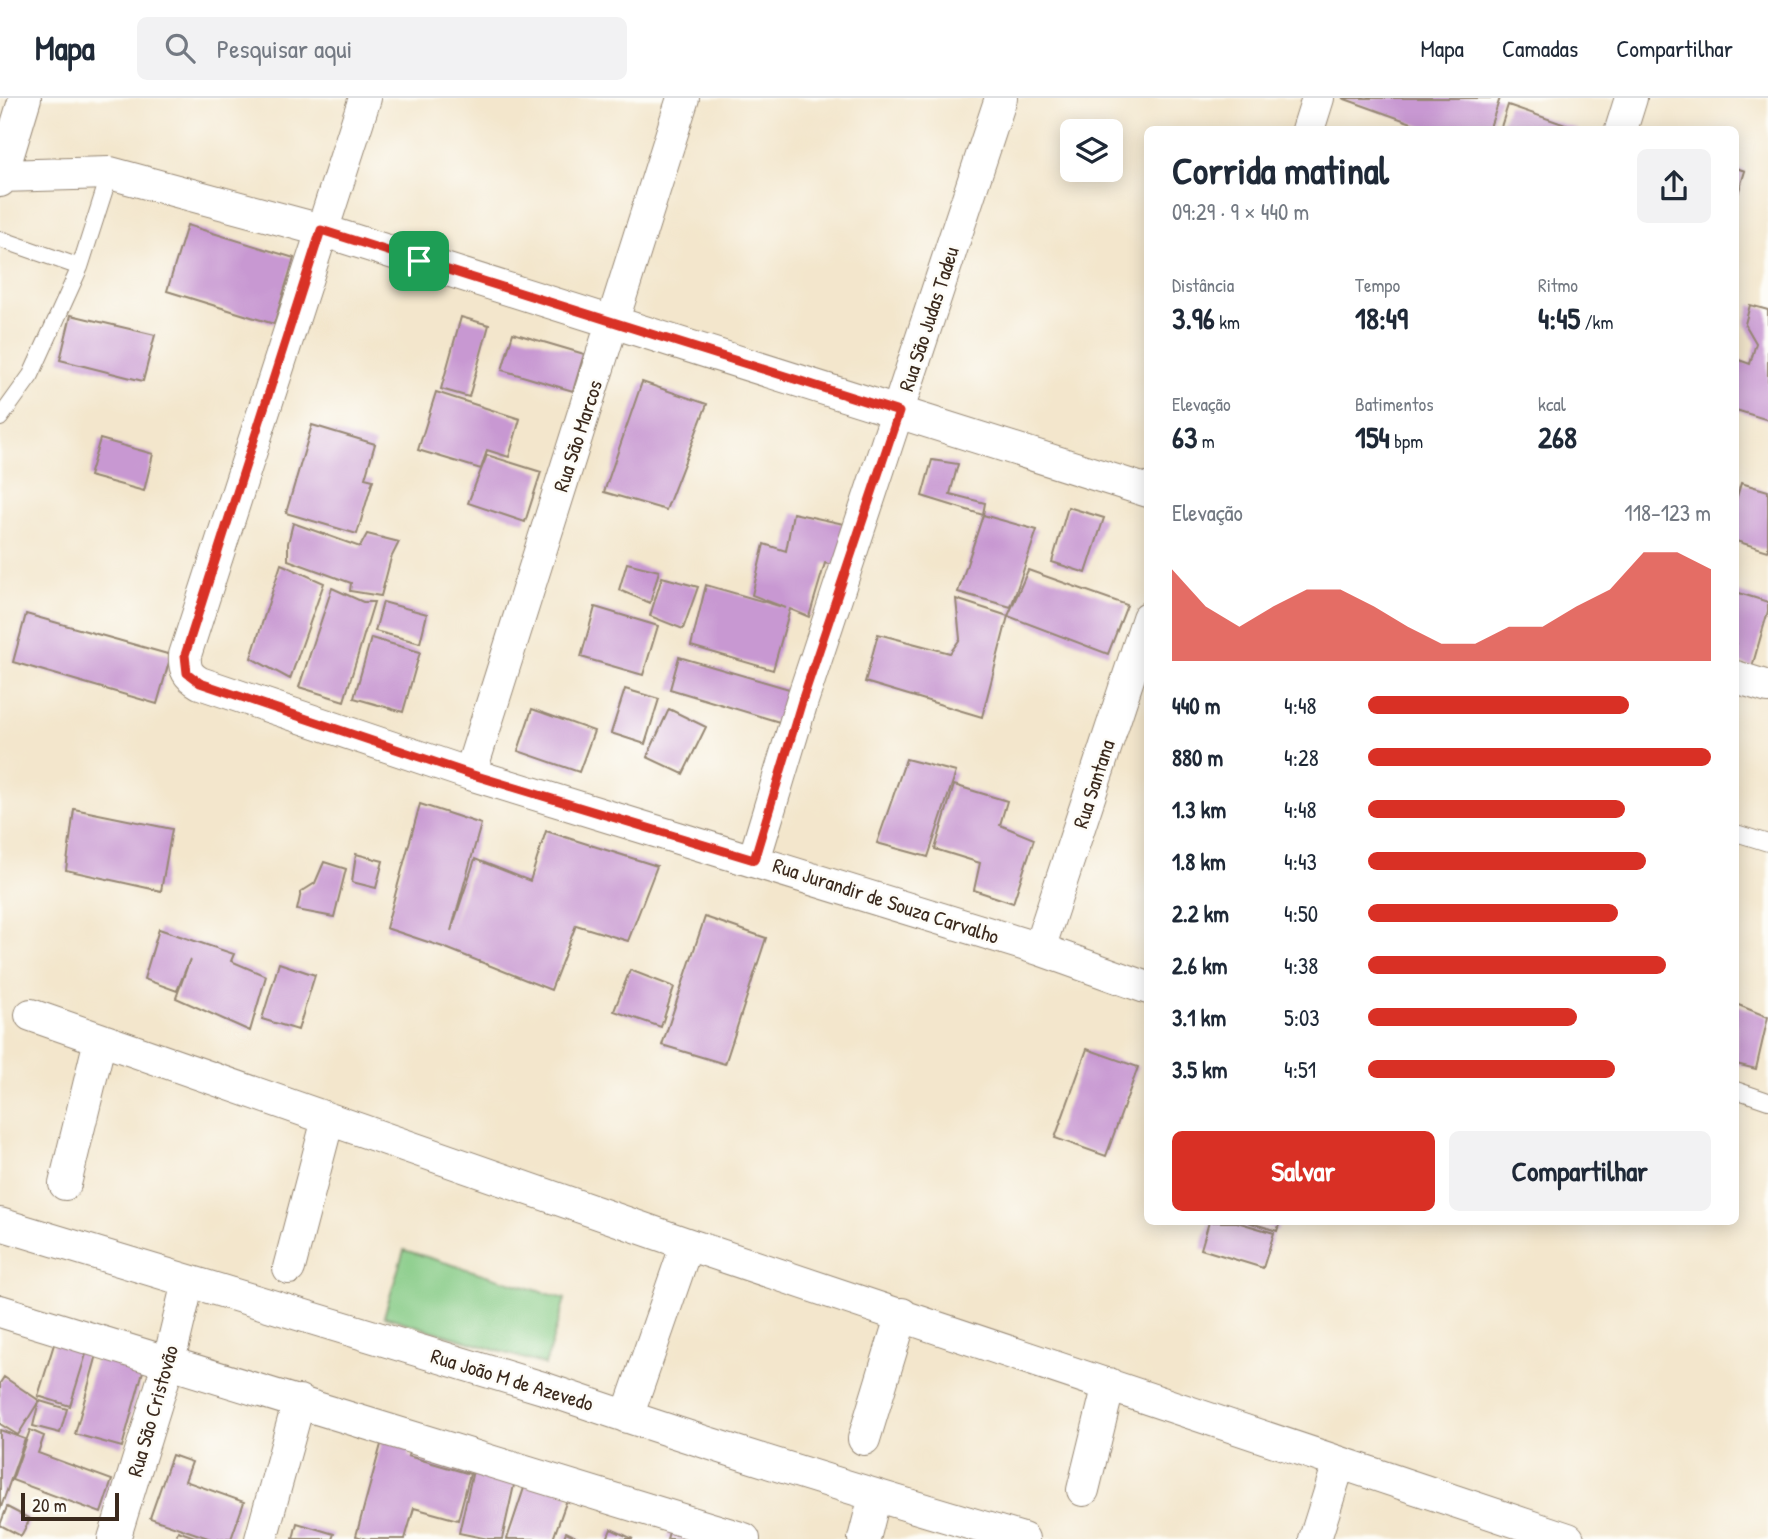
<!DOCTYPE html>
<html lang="pt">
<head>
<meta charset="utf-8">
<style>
  body { margin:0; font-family:"Patrick Hand",sans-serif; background:#f2f2f3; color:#1f2937; height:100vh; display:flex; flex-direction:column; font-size:26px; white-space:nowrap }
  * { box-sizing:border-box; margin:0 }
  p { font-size:23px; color:#747a83 }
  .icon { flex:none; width:38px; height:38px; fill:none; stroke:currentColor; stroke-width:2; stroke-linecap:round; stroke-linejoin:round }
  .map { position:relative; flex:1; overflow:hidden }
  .side { position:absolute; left:1144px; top:28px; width:595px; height:1099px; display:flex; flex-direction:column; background:#fff; border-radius:10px; box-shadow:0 4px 18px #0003 }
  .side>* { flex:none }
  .tools { position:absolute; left:1060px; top:21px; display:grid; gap:14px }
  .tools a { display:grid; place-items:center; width:63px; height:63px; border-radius:10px; background:#fff; box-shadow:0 4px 18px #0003; font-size:35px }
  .scale { position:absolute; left:21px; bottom:18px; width:98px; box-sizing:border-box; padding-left:7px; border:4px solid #3b2a1e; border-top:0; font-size:19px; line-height:24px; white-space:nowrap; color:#3b2a1e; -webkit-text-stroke:5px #fdfcf7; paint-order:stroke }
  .pin { position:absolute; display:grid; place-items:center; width:60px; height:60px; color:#fff; margin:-30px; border-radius:14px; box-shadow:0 4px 10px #0006 }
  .round { display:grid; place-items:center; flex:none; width:74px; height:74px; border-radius:10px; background:#f2f2f3 }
  .summary { display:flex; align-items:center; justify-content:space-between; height:119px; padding:0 28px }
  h1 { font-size:38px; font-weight:700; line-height:52px }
  .figures { display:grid; grid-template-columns:repeat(3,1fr); gap:10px; height:119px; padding:7px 28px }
  .figures div { display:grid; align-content:center }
  .figures b { font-size:30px; font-weight:700 }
  .figures small { font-size:19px; font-weight:400 }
  .figures p { font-size:19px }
  .chart { height:196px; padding:14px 28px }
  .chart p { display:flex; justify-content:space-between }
  .chart svg { width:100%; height:126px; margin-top:7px; fill:#d93025; opacity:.7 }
  .button { display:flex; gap:14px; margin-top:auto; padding:14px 28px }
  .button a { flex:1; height:80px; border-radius:10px; background:#d93025; color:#fff; font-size:28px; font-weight:700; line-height:80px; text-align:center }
  .button a+a { background:#f2f2f3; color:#1f2937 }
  ul { padding:0 28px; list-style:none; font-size:23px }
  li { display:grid; grid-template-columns:112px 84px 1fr; align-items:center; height:52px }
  li i { height:18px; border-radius:9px; background:#d93025 }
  header { display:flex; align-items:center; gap:42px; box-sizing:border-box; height:98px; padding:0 35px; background:#fff; border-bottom:2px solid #e0e1e3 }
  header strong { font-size:33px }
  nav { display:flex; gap:38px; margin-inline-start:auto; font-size:24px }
  .search { width:490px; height:63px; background:#f2f2f3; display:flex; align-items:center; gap:18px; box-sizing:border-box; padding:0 24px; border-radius:10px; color:#747a83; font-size:26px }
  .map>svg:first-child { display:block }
  .green { fill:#84ca84; stroke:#607a51; stroke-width:2 }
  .building { fill:#c898d2 }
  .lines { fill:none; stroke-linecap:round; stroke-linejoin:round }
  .lane-casing { stroke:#978875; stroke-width:18 }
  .street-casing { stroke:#978875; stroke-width:34 }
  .lane { stroke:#fff; stroke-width:16 }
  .street { stroke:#fff; stroke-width:32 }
  .route-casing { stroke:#fff; stroke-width:14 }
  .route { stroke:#d93025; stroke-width:9 }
  .labels { text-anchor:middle; stroke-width:5; stroke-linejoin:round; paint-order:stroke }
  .street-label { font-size:21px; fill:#3b2a1e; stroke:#fdfcf7 }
</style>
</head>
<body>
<header>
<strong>Mapa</strong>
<div class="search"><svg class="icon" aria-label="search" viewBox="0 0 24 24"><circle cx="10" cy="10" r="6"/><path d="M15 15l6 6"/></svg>Pesquisar aqui</div>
<nav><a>Mapa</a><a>Camadas</a><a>Compartilhar</a></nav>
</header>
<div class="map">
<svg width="1768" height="1441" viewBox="0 0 1768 1441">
  <rect width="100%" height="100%" fill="#fdfcf7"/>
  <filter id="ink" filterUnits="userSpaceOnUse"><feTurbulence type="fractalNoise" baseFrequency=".0143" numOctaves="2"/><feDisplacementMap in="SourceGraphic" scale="14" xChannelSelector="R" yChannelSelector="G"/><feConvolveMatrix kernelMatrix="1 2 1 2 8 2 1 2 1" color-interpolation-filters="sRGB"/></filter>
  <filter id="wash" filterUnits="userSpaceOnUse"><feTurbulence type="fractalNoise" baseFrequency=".00686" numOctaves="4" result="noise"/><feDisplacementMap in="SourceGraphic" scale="28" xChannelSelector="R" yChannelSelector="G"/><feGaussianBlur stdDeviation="1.57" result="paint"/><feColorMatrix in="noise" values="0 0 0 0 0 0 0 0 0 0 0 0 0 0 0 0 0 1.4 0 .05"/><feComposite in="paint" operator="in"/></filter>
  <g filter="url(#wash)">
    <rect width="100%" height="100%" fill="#f3e6cc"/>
    <path class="green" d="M404,1152L565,1201L545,1267L384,1218Z"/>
    <g id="blocks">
      <path class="building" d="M1342,0H1500L1489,32H1431Z
        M1508,7L1577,31V32H1500Z
        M1736,70L1745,73L1737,99H1736Z
        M187,127L294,160L274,226L167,193Z
        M1750,207L1768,212V322L1736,312V261L1750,266L1756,245L1745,226Z
        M71,217L155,237L143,283L60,262Z
        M461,219L489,227L469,299L441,291Z
        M513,235L584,256L573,293L502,272Z
        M642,284L707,306L666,412L604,394Z
        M436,294L520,321L509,359L487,352L481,371L418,352Z
        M312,327L375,346L365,380L373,382L357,436L286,415Z
        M100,341L153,356L144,393L89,378Z
        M487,357L541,374L525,424L468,405Z
        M932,362L958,366L950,396L985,405L983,417L922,398Z
        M1741,385L1768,393V453L1736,443V402Z
        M1068,409L1104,420L1086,475L1052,464Z
        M793,415L853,428L842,470L825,465L809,519L790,511L773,572L691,548L706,487L786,510L752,497L764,446L786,453Z
        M983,417L1037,432L1011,509L958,494Z
        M293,425L360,449L367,436L399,444L391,460L381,498L350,493L351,485L288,462V445Z
        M627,465L659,473L650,505L619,492Z
        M281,466L324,485L290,581L251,560Z
        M1028,472L1127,507L1108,556L1008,518Z
        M662,479L698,489L683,531L650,518Z
        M332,490L363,504H374L344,603L299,589Z
        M1736,494L1768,504V513L1752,569L1736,564Z
        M956,501L1008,518L982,619L865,584L878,536L950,555L960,541Z
        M383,504L427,516L420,545L375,533Z
        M595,509L658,528L643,577L581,559Z
        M26,516L171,557L157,606L13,564Z
        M371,540L420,554L403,614L354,600Z
        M679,559L796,593L786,626L670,591Z
        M625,591L659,601L645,646L611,635Z
        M532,611L594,633L579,674L518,653Z
        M669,611L706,629L683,676L647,659Z
        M906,661L956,674L928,759L877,745Z
        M954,687L1007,703L1000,727L1034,741L1013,805L974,792L980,765L935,751Z
        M420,706L481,726L451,833L475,761L530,783L546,733L657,768L628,843L576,827L551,892L446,850L386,830Z
        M74,711L172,731L161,793L66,772Z
        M356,756L383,763L376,790L352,784Z
        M324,764L346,771L334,819L297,812L301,794L315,785Z
        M705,819L766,840L725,966L662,947Z
        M159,831L234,856L231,863L266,878L250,933L176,900L190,861L177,893L144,881Z
        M279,865L315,877L298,932L262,921Z
        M630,872L674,889L661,929L614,913Z
        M1736,906L1768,919L1756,971L1736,966Z
        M1087,951L1138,969L1106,1058L1055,1040Z
        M1209,1124H1237L1274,1135L1263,1170L1201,1151Z
        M1248,1124H1280L1277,1133Z
        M55,1243L87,1253L70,1308L38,1298Z
        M98,1253L145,1266L122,1349L75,1336Z
        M4,1279L40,1303L67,1311L60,1335L33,1328L39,1303L18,1337L0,1326V1285Z
        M0,1332L25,1341L0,1412Z
        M30,1332L44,1338L38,1355L112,1382L101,1415L12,1382Z
        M385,1332L414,1340L408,1358L470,1376L458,1422L414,1410L405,1441H366L356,1438Z
        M172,1357L192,1364L185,1383L244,1404L231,1441H211L150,1420Z
        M474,1368L516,1378L502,1441H488L459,1435Z
        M527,1381L569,1396L553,1441H507Z
        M7,1409L30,1421L21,1438L0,1427Z
        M297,1425L334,1436L332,1441H293Z
        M671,1427L713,1441H667Z
        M611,1431L633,1441H607Z
        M178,1433L200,1441H175Z
        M566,1434L580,1441H563Z"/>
    </g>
  </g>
  <g filter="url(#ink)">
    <use href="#blocks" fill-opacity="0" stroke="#978875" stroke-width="2"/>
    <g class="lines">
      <g class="lane-casing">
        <path id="lane" d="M0,141L80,169
          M0,320L31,277L80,169L110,75
          M1736,735L1768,745
          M1736,992L1768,1003"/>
      </g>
      <g class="street-casing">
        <path id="street" d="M365,0L185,557C184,572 188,578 200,585L470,676L1039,851L1148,890
          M1308,32L1318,0
          M1621,32L1631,0
          M0,78L110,75L321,132L1148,393
          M0,83L25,0
          M1736,579L1768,589
          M470,676L683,0
          M754,762L802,603L1001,0
          M1039,851L1148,520
          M31,917L687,1146L1568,1441
          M65,1086L100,942
          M0,1126L543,1290C701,1345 862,1394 1023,1441
          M289,1170L328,1021
          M0,1213L744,1441
          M627,1319L687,1146
          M864,1341L902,1216
          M1083,1392L1109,1286
          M114,1441L169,1263L188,1184
          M261,1441L299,1303
          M864,1441L875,1398
          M1315,1441L1339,1365"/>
      </g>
      <use href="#lane" class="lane"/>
      <use href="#street" class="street"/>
    </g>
  </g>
  <g class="lines" filter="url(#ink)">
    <g class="route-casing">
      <path id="route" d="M321,132L899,314L802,603L754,762L470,676L200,585L187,575L185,557Z"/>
    </g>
    <use href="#route" class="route"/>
  </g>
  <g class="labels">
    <g class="street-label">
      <text transform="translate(929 221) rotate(-72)" y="7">Rua São Judas Tadeu</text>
      <text transform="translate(578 338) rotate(-72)" y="7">Rua São Marcos</text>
      <text transform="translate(1094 686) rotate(-72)" y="7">Rua Santana</text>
      <text transform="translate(886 803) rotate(18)" y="7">Rua Jurandir de Souza Carvalho</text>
      <text transform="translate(512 1282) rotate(17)" y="7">Rua João M de Azevedo</text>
      <text transform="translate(153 1313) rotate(-74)" y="7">Rua São Cristovão</text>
    </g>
  </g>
</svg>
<div class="tools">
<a><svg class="icon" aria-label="layers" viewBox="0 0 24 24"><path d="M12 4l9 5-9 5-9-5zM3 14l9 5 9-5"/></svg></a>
</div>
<div class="scale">20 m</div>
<div class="pin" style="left:419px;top:163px;background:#1e9e55"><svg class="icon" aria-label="arrive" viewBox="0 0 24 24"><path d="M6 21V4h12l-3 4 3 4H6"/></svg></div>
<section class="side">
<div class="summary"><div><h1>Corrida matinal</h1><p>09:29 · 9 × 440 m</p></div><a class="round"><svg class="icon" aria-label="share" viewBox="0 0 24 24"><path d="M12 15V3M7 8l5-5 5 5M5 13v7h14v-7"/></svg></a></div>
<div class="figures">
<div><p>Distância</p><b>3.96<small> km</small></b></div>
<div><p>Tempo</p><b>18:49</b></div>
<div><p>Ritmo</p><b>4:45<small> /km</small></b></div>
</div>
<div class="figures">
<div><p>Elevação</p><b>63<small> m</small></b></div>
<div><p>Batimentos</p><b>154<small> bpm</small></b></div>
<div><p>kcal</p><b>268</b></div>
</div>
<div class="chart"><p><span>Elevação</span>118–123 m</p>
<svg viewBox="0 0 160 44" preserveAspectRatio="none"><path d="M0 44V12L10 25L20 32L30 25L40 19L50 19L60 25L70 32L80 38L90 38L100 32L110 32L120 25L130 19L140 6L150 6L160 12V44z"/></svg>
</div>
<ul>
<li><b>440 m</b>4:48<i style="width:76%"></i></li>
<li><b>880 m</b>4:28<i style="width:100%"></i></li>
<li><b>1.3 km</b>4:48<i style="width:75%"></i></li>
<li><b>1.8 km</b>4:43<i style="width:81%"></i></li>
<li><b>2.2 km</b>4:50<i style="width:73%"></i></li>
<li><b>2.6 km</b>4:38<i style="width:87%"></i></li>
<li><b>3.1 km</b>5:03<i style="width:61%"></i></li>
<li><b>3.5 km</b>4:51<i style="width:72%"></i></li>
</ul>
<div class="button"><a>Salvar</a><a>Compartilhar</a></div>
</section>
</div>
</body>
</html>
